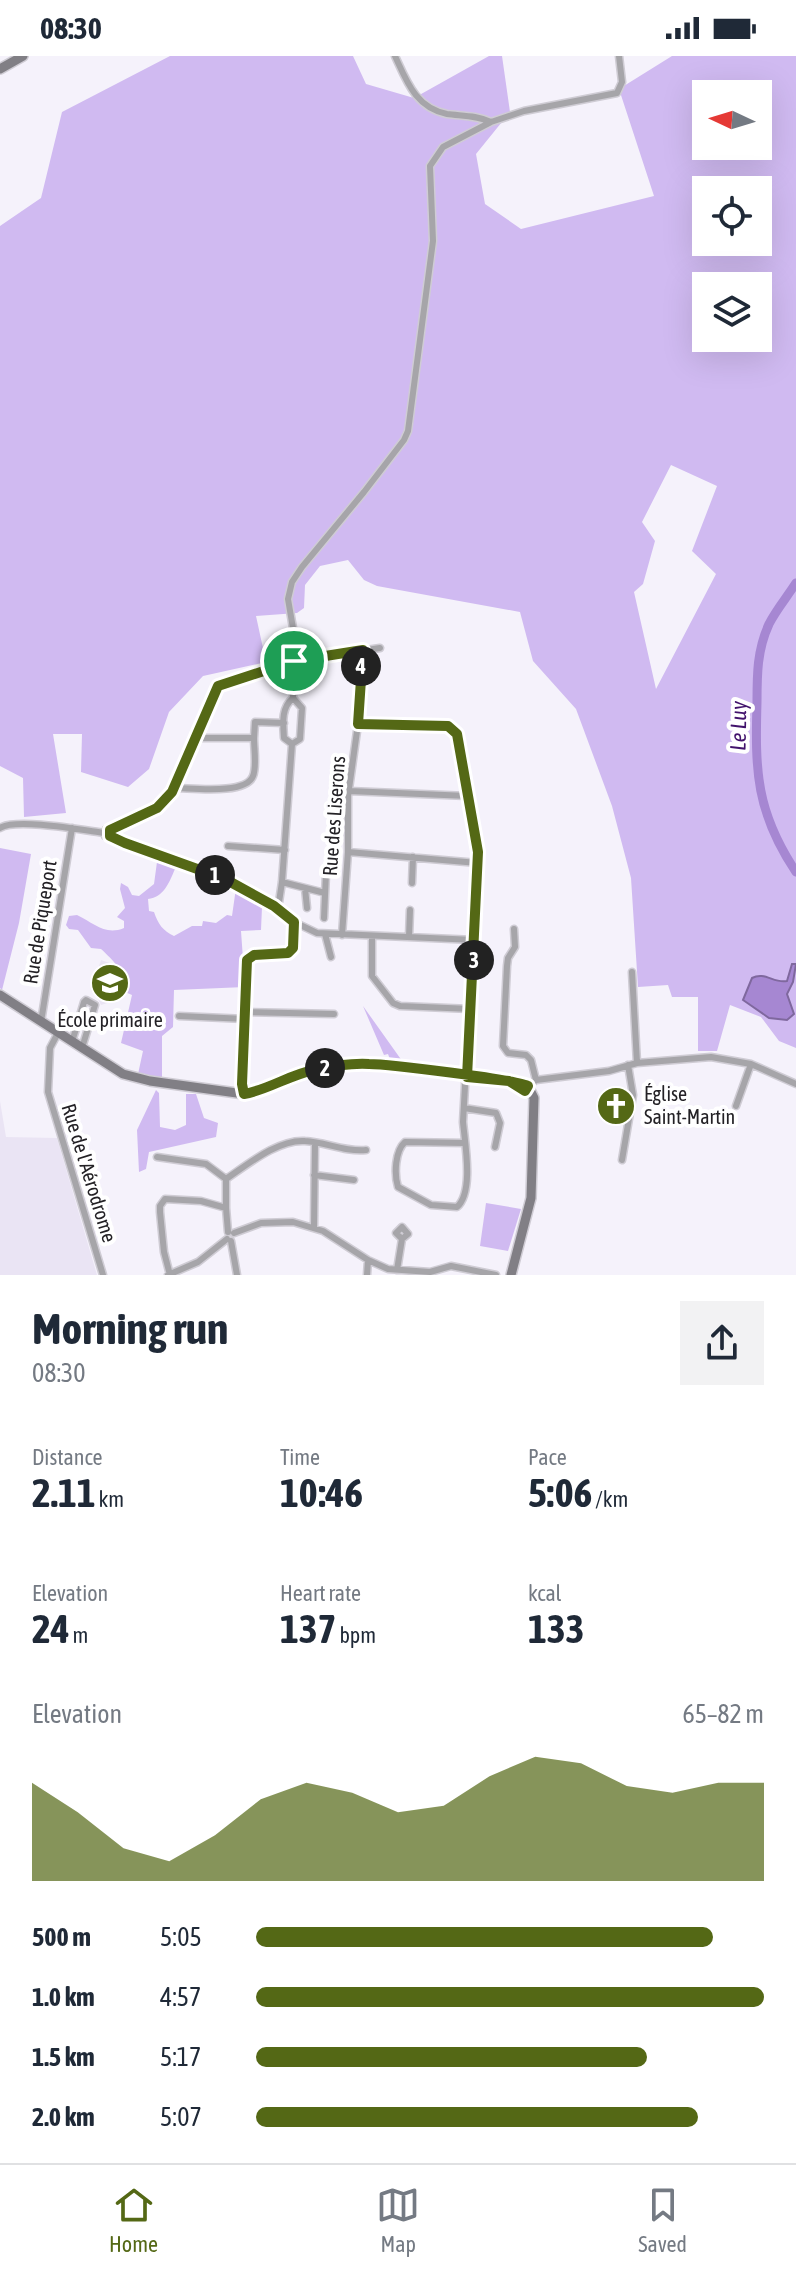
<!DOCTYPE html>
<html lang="en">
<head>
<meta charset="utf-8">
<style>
  body { margin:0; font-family:"Asap Condensed",sans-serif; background:#f2f2f3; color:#1f2937; height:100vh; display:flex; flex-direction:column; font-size:30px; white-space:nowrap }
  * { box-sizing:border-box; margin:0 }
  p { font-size:26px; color:#747a83 }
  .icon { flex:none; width:44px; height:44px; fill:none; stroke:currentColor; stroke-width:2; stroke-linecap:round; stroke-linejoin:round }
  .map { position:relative; height:1219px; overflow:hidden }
  .details { display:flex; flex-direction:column; background:#fff; flex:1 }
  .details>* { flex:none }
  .needle { width:52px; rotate:274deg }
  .buttons { position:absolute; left:692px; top:24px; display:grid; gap:16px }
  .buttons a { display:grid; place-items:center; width:80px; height:80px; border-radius:0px; background:#fff; box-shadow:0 8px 32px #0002; font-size:40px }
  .pin { position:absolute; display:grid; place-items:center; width:68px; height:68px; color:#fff; margin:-34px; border:4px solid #fff; border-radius:50%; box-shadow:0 2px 8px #0007 }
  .km { position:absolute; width:40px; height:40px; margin:-20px; border-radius:50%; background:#222; color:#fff; font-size:22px; line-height:40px; text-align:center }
  .round { display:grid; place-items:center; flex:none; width:84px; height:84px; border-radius:0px; background:#f2f2f3 }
  .summary { display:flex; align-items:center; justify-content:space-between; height:136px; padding:0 32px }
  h1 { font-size:44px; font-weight:700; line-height:60px }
  .metrics { display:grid; grid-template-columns:repeat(3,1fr); gap:12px; height:136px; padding:8px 32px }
  .metrics div { display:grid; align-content:center }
  .metrics b { font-size:40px; font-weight:700 }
  .metrics small { font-size:22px; font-weight:400 }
  .metrics p { font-size:22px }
  .chart { height:224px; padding:16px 32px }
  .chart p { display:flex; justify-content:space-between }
  .chart svg { width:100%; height:144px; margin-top:8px; fill:#546815; opacity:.7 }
  ul { padding:0 32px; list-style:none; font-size:26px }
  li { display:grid; grid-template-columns:128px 96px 1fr; align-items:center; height:60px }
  li i { height:20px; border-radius:10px; background:#546815 }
  .status { display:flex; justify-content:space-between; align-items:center; height:56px; padding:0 40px; background:#fff; direction:ltr }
  .status svg { height:22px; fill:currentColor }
  .tabs { display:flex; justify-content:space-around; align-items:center; height:112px; border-top:2px solid #e0e1e3; background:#fff; font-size:22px; color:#747a83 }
  .tabs a { display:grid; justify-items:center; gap:4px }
  .tabs .selected { color:#546815 }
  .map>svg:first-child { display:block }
  .built { fill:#eae4f4 }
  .green { fill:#d0baf1; fill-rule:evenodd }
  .water { fill:#a687d2; stroke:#7f689e; stroke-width:2 }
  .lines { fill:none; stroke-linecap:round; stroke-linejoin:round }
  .river { stroke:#a687d2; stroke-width:9 }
  .street-casing { stroke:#cfccd4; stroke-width:9 }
  .secondary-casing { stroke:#cfccd4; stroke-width:12 }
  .street { stroke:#a6a5a9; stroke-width:6 }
  .secondary { stroke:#817f85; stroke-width:9 }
  .route-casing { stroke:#fff; stroke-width:16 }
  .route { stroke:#546815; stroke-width:10 }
  .labels { text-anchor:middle; stroke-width:8; stroke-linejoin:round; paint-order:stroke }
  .street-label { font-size:20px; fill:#232125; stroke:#fff }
  .poi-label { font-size:20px; fill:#232125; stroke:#fff }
  .water-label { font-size:22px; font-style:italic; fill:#42136c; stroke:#fff }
</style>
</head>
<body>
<div class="status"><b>08:30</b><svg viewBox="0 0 49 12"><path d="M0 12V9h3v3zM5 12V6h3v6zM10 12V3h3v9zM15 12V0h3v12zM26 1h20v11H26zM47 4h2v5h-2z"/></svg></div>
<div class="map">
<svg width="796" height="1219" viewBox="0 0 796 1219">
  <rect width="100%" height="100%" fill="#f5f2fb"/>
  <path class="built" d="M101,904L115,909L122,916L126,925L125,936L117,944L101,949L95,937L91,935Z
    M0,1045L6,1081L57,1082L97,1219H0Z"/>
  <path class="green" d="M170,0H353L366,28L414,42L489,0H502L510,56L476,98L485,148L521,173L654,140L619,33L672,0H796V992L779,985L761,961L730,949L717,995H698V941H672L668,929L638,931L631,822L612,750L576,653L533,605L520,556L377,530L364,524L348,504L320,510L305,529L304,552L297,557L256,560L266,606L203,620L169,656L149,713L128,731L81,716L82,678H53L66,757L24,761L23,722L0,710V170L41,142L62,56ZM706,38H758V90H706ZM706,134H758V186H706ZM706,230H758V282H706ZM671,409L717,430L692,495L716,518L656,633L634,536L643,528L655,485L642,466Z
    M0,792L31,798L19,867L2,934L0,932Z
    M157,806L175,813C169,827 164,841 148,843L149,855L154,856C158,868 163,875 174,880L192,870H202L203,865L216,867L227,859L232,860L236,832L262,851L261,874L241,875L245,931L174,934L173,971L162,980V1022L138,1018L143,995L121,987L132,939L125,936C127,918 114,905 101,893L91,892L78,874L69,873L66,869L69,860L77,859C94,867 105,880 124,872V865L117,861L125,852L120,833L121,827L128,831L132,839L139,840L154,828Z
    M363,950L405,1009L391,1006L388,998L384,999Z
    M156,1034L159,1037L160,1071L175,1074L186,1069V1038H196L204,1062L218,1067L216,1081L149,1096L146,1113L139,1116L137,1074Z
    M486,1147L521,1153L508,1195L480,1190Z"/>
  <path class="water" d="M792,908H796L793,926L787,938L794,958L787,964L769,962L743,944L752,922C765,915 774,928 787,925Z"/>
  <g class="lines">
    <path class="river" d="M796,527C787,541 776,554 769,568C757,594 757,619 757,646C755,715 756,756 796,816"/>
    <g class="street-casing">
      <path id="street" d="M395,0C407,26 416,52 447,58C462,60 476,59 491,66L524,55L617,37L622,26L619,0
        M358,668L448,670L457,678L478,796L463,1066C465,1088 474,1136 457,1151L431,1149L398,1131C394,1118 395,1095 405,1086L465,1087
        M195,682H254L255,666L284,667
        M292,688L284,682C283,667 281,652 293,642
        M175,732C192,732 246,739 253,720C257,711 254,693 254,682
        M349,735L468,740
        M329,756H348
        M0,772C16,762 82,774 104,777
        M110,774V780H105L106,773L110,774L157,752L172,736L218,630L294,605L380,592
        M110,780L192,813L225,823L274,850L294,866L317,877L475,884
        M228,790L285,794
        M348,796L478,807
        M282,826L325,837
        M412,827L413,801
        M305,832L307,852
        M274,850L279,846L282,826L292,688L300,683L302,652L293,642L294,578L288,543L292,526L302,511L364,436L404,384L408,375L433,185L430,110L443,91L491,66
        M324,862L326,817
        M514,873L515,891L508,902L507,910L503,990L508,997L526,999L531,1004L536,1024
        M325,878L331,901
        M342,879L348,796V740L358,668L363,594
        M372,880V920L393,947L400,950L471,953
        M409,881L410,854
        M632,916L637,1007
        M246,956L334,958
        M179,960L246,963
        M41,966L72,772
        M58,977L50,992L48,1036L103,1219
        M72,986L84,946L86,944L95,949L82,992
        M528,1030L536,1024L609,1015L637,1007L711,1001L751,1008L796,1028
        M244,1038L247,904L254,899L288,897L293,892L294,866
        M736,1050L751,1008
        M464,1052L496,1057L500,1067L495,1091
        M157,1101L206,1108L226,1123
        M622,1104L633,1039L628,1009
        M314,1119L354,1124
        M226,1123C247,1109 278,1083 305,1085C326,1086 344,1096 366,1094
        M226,1152V1123
        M314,1171L315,1087
        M234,1177L261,1167L293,1166L323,1175L368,1204L388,1213L430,1216L451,1210L496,1219
        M231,1185L237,1219
        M397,1214L402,1183L408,1178L402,1171L396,1177L402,1183
        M168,1219L198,1206L227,1183
        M170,1219L164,1196L160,1156V1150L165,1143L201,1145L226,1152L228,1176
        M367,1219L368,1204"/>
    </g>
    <g class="secondary-casing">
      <path id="secondary" d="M0,13L23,0
        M0,939L123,1018L150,1025L244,1038L310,1014L366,1008L520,1026L528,1030
        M511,1219L531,1142L534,1042L528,1030"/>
    </g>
    <use href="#street" class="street"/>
    <use href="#secondary" class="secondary"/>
  </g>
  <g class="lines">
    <g class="route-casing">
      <path id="route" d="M294,605L218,630L172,736L157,752L110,774V780L125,787L225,823L274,850L294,866L293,892L288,897L254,899L247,904L242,1028L244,1038C268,1034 289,1019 314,1014C332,1010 351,1007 369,1008C388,1008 519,1024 528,1030L525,1035L509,1025L467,1021L478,796L457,678L448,670L358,668L363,594L294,605"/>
    </g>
    <use href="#route" class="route"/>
  </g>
  <defs>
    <g id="school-disc" transform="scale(2)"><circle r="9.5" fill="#546815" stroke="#fff"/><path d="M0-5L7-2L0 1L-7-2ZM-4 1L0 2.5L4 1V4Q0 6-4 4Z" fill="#fff"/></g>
    <g id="church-disc" transform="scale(2)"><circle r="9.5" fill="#546815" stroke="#fff"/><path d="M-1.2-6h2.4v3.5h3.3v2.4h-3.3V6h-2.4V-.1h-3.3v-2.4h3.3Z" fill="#fff"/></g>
  </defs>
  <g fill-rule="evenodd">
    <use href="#school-disc" x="110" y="927"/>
    <use href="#church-disc" x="616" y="1050"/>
  </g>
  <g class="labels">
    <g class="street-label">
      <text transform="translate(334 760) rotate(-86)" y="7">Rue des Liserons</text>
      <text transform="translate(40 866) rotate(-81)" y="7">Rue de Piqueport</text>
      <text transform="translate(89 1117) rotate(73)" y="7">Rue de l'Aérodrome</text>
    </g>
    <g class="poi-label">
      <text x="110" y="971">École primaire</text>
      <text x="644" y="1045" text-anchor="start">Église<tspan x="644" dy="23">Saint-Martin</tspan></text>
    </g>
    <g class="water-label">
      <text transform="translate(738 670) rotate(-89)" y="8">Le Luy</text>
    </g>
  </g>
</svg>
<div class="buttons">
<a><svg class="needle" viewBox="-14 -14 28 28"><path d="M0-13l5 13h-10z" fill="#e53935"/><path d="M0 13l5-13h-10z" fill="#747a83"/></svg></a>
<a><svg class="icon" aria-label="locate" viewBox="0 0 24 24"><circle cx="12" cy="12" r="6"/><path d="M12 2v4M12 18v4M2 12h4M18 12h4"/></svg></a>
<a><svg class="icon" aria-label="layers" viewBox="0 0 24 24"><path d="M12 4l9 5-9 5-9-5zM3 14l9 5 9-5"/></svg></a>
</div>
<div class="pin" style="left:294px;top:605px;background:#1e9e55"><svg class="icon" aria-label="arrive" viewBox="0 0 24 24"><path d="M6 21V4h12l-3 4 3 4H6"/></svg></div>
<b class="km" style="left:215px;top:819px">1</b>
<b class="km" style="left:325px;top:1012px">2</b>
<b class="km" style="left:474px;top:904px">3</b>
<b class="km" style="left:361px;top:610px">4</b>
</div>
<section class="details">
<div class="summary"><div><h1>Morning run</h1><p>08:30</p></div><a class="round"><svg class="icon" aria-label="share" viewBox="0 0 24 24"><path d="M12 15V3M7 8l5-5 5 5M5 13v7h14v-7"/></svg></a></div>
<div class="metrics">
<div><p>Distance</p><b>2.11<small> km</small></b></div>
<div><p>Time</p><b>10:46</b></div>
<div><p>Pace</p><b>5:06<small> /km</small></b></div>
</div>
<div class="metrics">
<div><p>Elevation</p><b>24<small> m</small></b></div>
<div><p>Heart rate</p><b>137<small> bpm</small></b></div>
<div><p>kcal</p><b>133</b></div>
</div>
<div class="chart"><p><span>Elevation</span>65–82 m</p>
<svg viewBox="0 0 160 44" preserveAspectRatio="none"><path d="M0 44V14L10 23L20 34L30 38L40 30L50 19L60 14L70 17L80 23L90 21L100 12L110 6L120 8L130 15L140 17L150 14L160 14V44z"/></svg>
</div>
<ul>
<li><b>500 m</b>5:05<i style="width:90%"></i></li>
<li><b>1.0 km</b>4:57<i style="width:100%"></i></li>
<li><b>1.5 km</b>5:17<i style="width:77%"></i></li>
<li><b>2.0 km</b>5:07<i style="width:87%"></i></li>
</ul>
</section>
<nav class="tabs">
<a class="selected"><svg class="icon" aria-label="home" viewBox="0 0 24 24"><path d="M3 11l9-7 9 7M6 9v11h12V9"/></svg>Home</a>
<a><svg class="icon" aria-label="map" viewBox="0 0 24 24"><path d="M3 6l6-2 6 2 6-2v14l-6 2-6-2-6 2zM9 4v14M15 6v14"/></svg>Map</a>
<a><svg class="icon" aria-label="saved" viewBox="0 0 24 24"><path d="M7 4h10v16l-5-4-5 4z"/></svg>Saved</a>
</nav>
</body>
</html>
